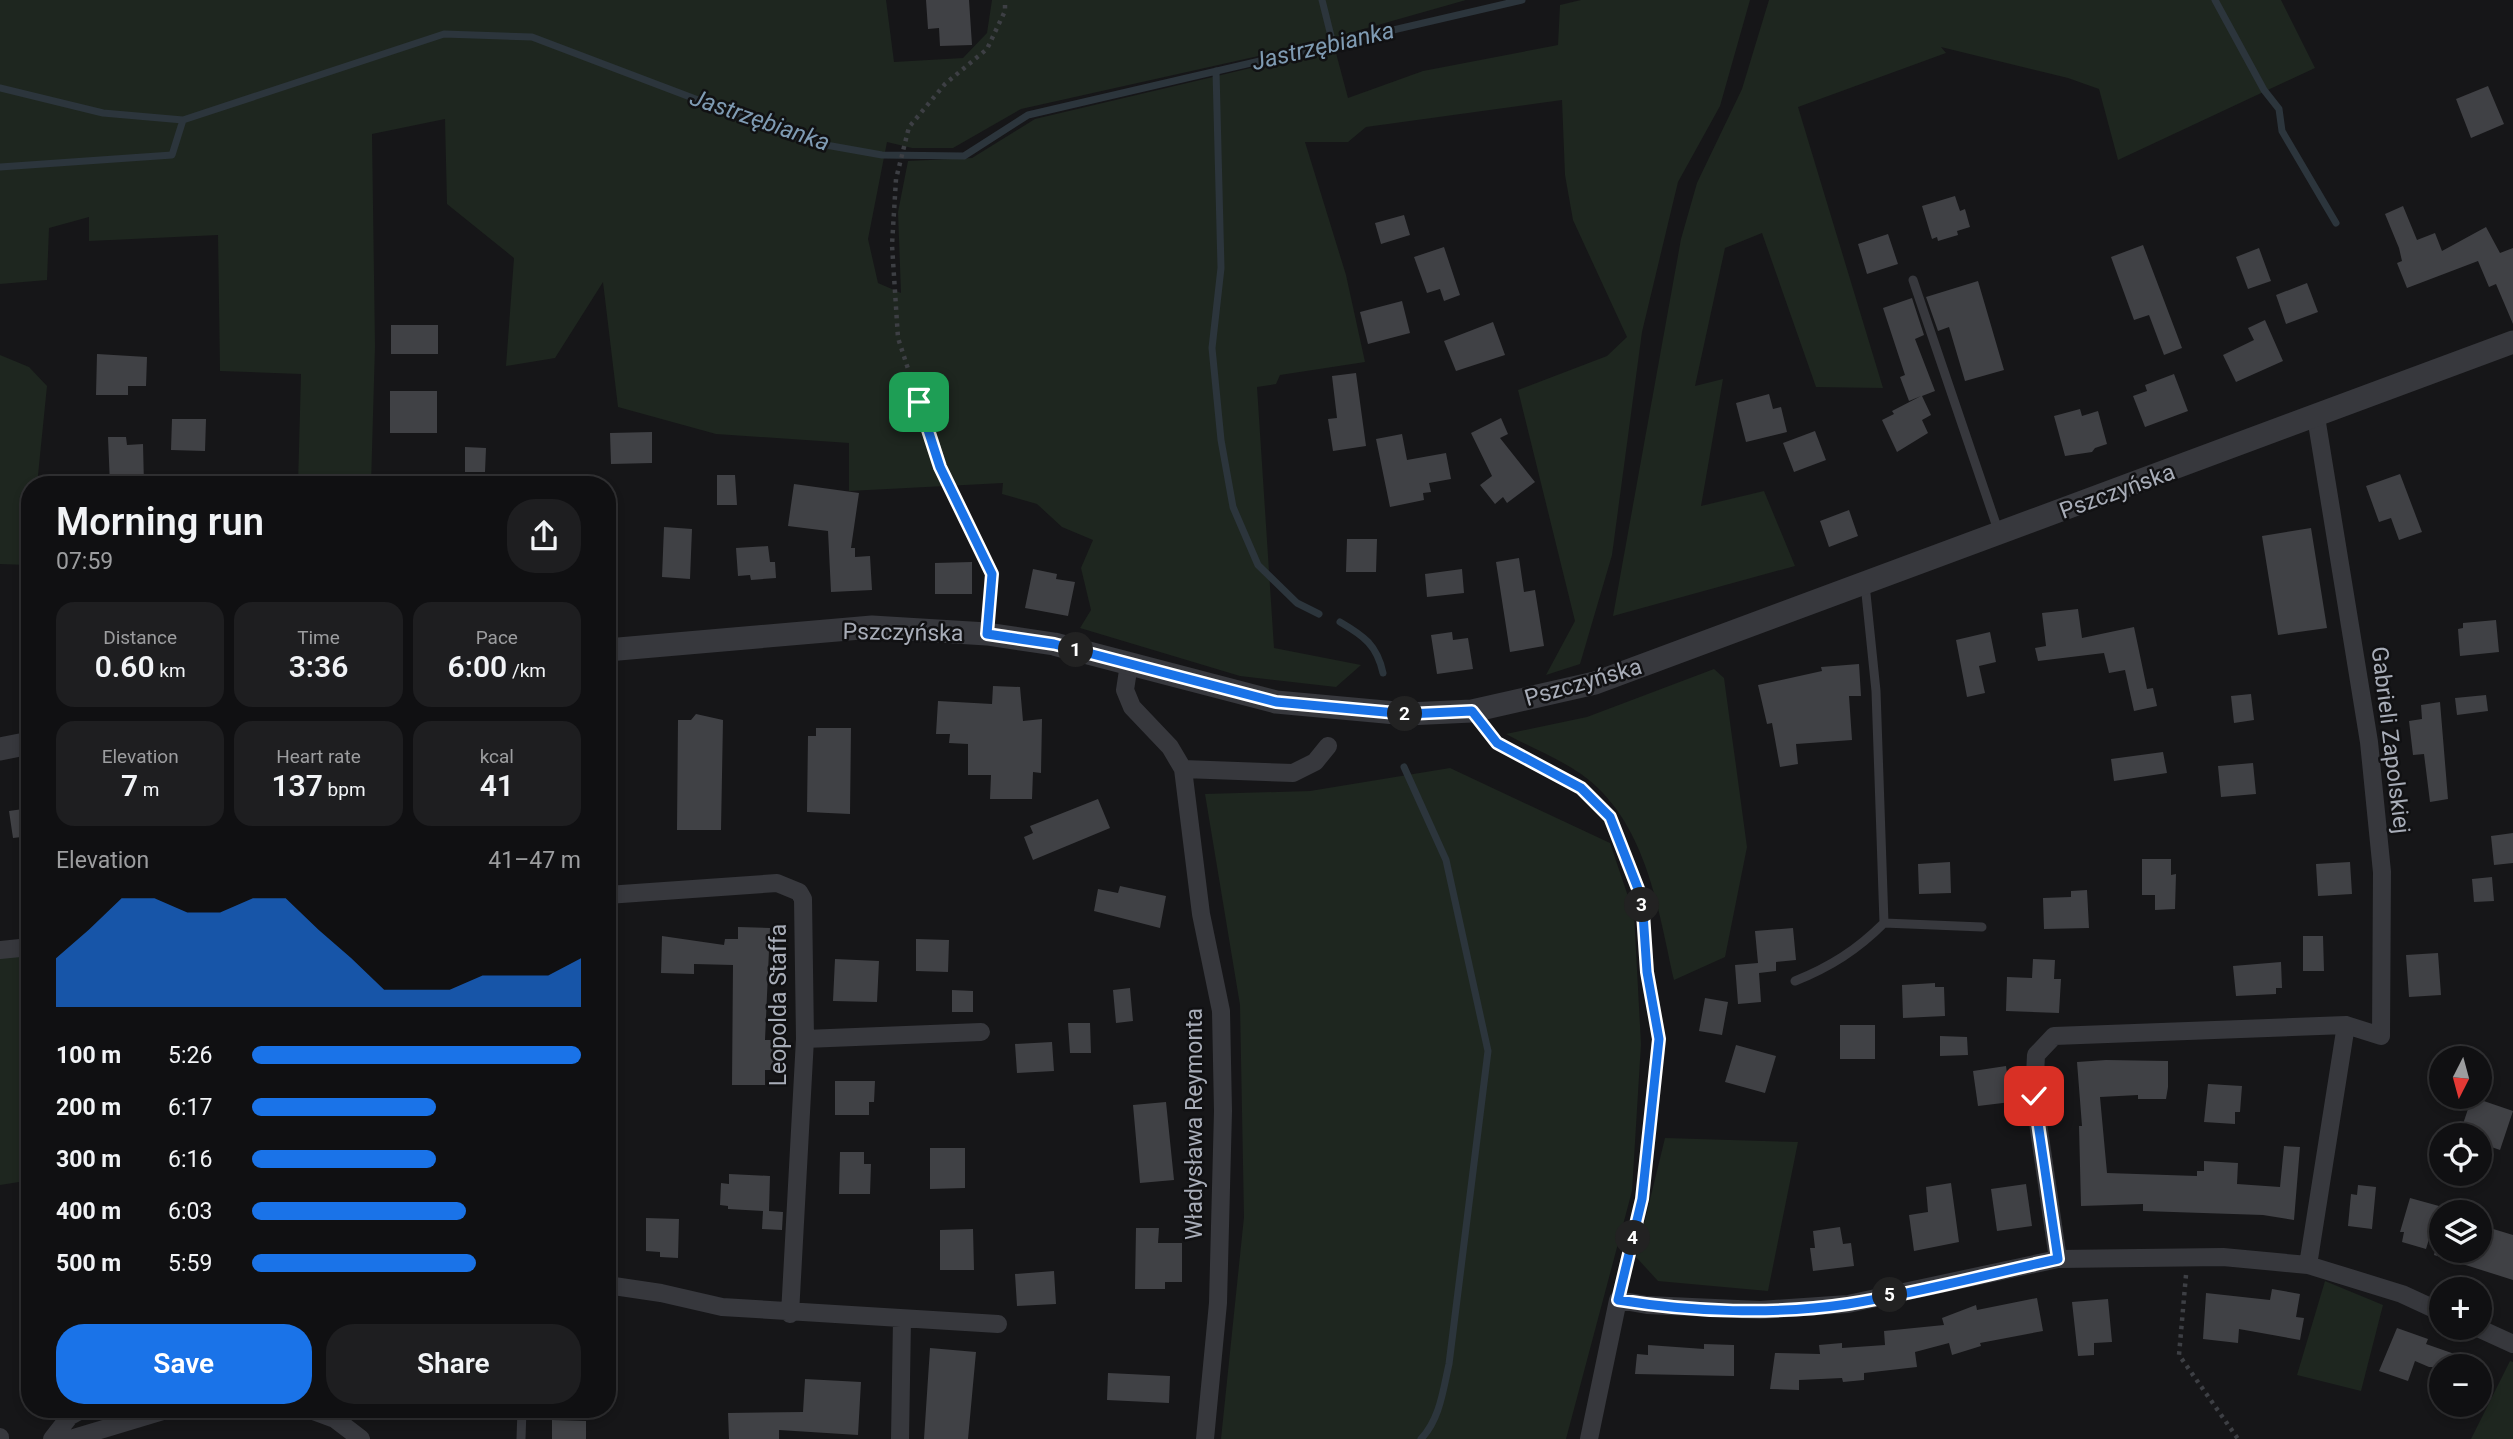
<!DOCTYPE html>
<html lang="en">
<head>
<meta charset="utf-8">
<style>
  body { margin:0; font-family:Roboto,sans-serif; background:#1e1e20; color:#f1f3f6; height:100vh; display:flex; flex-direction:column; font-size:26px; white-space:nowrap }
  * { box-sizing:border-box; margin:0 }
  p { font-size:23px; color:#9c9d9f }
  .icon { flex:none; width:38px; height:38px; fill:none; stroke:currentColor; stroke-width:2; stroke-linecap:round; stroke-linejoin:round }
  .map { position:relative; flex:1; overflow:hidden }
  .sheet { position:absolute; left:21px; top:476px; width:595px; height:942px; display:flex; flex-direction:column; background:#101012; border-radius:28px; box-shadow:0 4px 10px #0003,0 0 0 2px #303032 }
  .sheet>* { flex:none }
  .needle { width:46px; rotate:186deg }
  .fabs { position:absolute; left:2429px; top:1046px; display:grid; gap:14px }
  .fabs a { display:grid; place-items:center; width:63px; height:63px; border-radius:50%; background:#101012; box-shadow:0 4px 10px #0003,0 0 0 2px #303032; font-size:35px }
  .pin { position:absolute; display:grid; place-items:center; width:60px; height:60px; color:#fff; margin:-30px; border-radius:14px; box-shadow:0 4px 10px #0006 }
  .km { position:absolute; width:35px; height:35px; margin:-18px; border-radius:50%; background:#222; color:#fff; font-size:19px; line-height:35px; text-align:center }
  .round { display:grid; place-items:center; flex:none; width:74px; height:74px; border-radius:28px; background:#1e1e20 }
  .headline { display:flex; align-items:center; justify-content:space-between; height:119px; padding:0 35px }
  h1 { font-size:38px; font-weight:600; line-height:52px }
  .figures { display:grid; grid-template-columns:repeat(3,1fr); gap:10px; height:119px; padding:7px 35px }
  .figures div { display:grid; align-content:center; border-radius:18px; background:#1e1e20; text-align:center }
  .figures b { font-size:30px; font-weight:600 }
  .figures small { font-size:19px; font-weight:400 }
  .figures p { font-size:19px }
  .chart { height:196px; padding:14px 35px }
  .chart p { display:flex; justify-content:space-between }
  .chart svg { width:100%; height:126px; margin-top:7px; fill:#1a73e8; opacity:.7 }
  .primary-button { display:flex; gap:14px; margin-top:auto; padding:14px 35px }
  .primary-button a { flex:1; height:80px; border-radius:28px; background:#1a73e8; color:#fff; font-size:28px; font-weight:600; line-height:80px; text-align:center }
  .primary-button a+a { background:#1e1e20; color:#f1f3f6 }
  ul { padding:0 35px; list-style:none; font-size:23px }
  li { display:grid; grid-template-columns:112px 84px 1fr; align-items:center; height:52px }
  li i { height:18px; border-radius:9px; background:#1a73e8 }
  .map>svg:first-child { display:block }
  .green { fill:#1e261f; fill-rule:evenodd }
  .lines { fill:none; stroke-linecap:round; stroke-linejoin:round }
  .stream { stroke:#2c353c; stroke-width:7 }
  .building { fill:#404145 }
  .path { stroke:#3d3f44; stroke-width:4.5; stroke-dasharray:3.5 5; stroke-linecap:butt }
  .service { stroke:#37383d; stroke-width:9 }
  .minor { stroke:#37383d; stroke-width:18 }
  .tertiary { stroke:#37383d; stroke-width:23 }
  .route-casing { stroke:#fff; stroke-width:14 }
  .route { stroke:#1a73e8; stroke-width:9 }
  .labels { text-anchor:middle; stroke-width:5; stroke-linejoin:round; paint-order:stroke }
  .street-label { font-size:23px; fill:#a8adb8; stroke:#111113 }
  .water-label { font-size:24px; font-style:italic; fill:#7f9bb3; stroke:#111113 }
</style>
</head>
<body>
<div class="map">
<svg width="2513" height="1439" viewBox="0 0 2513 1439">
  <rect width="100%" height="100%" fill="#161618"/>
  <path class="green" d="M0,0H886L894,62L963,58L987,33L992,0H1466L1332,38L1348,98L1423,71L1558,45L1560,5L1581,0H1750L1720,106L1678,182L1642,332L1612,555L1580,664L1546,675L1575,621L1518,390L1607,356L1627,337L1573,220L1565,175L1562,100L1366,127L1348,142H1305L1346,275L1365,362L1280,375L1276,384L1257,387L1274,648L1361,665L1336,687L1240,676L1080,628L1091,610L1081,568L1093,540L1062,527L1037,504L1002,494L1003,483L849,491V443L716,434L618,407L603,282L555,358L506,366L514,258L447,204L445,119L372,134L375,346L371,485H298L301,374L220,371L218,235L89,241V217L49,228L47,280L0,284ZM1312,44L1278,57L1280,61L1035,119L972,158L908,161L898,212L901,293L878,283L868,239L887,142L912,148H953L1021,109Z
    M1769,0H2281L2315,68L2118,160L2099,89L2068,78L1941,47L1946,53L1798,107L1883,388L1816,387L1762,233L1725,248L1695,386L1723,379L1701,506L1764,491L1795,566L1613,616L1681,239L1697,183L1742,89Z
    M0,355L29,367L47,386L37,485H30L28,565L0,564Z
    M1714,669L1724,678L1747,847L1725,957L1674,980C1658,908 1646,820 1581,774C1558,758 1530,747 1506,734L1587,717Z
    M1450,768L1610,843L1634,914L1641,1044L1632,1191L1566,1439H1221L1244,1217L1240,1005L1205,794L1310,791Z
    M30,953V1174L19,1182L0,1185V957Z
    M1665,1138L1798,1142L1768,1291L1658,1281L1636,1257Z
    M2325,1281L2383,1305L2361,1391L2297,1375Z
    M2510,1361L2513,1362V1439H2471Z"/>
  <g class="lines">
    <path class="stream" d="M1322,0L1333,44
      M2215,0L2264,90L2279,109L2282,131L2336,223
      M1216,71L1221,268L1212,348L1221,440L1233,507L1258,565L1297,603L1319,614
      M0,88L103,113L183,120L444,34L532,37L809,142L882,155L964,156L1028,115L1522,0
      M0,167L172,155L183,120
      M1340,622C1364,636 1377,645 1383,673
      M1404,767L1446,860L1488,1051L1449,1364C1443,1390 1440,1419 1421,1439"/>
  </g>
  <path class="building" d="M926,0H969L972,45L940,46L939,28L928,29Z
    M2488,86L2504,124L2471,138L2456,99Z
    M1955,196L1960,211L1965,209L1970,227L1957,231L1958,235L1938,241L1937,237L1932,239L1922,206Z
    M2403,206L2417,240L2435,233L2442,251L2486,227L2500,253L2513,248V324L2496,284L2489,287L2478,261L2407,288L2397,263L2402,261L2399,248L2385,214Z
    M1404,215L1410,235L1381,244L1375,223Z
    M1888,234L1898,264L1867,274L1858,244Z
    M2143,245L2182,348L2164,355L2149,315L2134,320L2111,257Z
    M1444,247L1460,295L1444,301L1440,289L1427,293L1414,257Z
    M2259,248L2271,281L2248,289L2236,257Z
    M1978,281L2004,370L1965,381L1949,327L1938,331L1926,297Z
    M2307,283L2318,312L2286,324L2276,295Z
    M1912,298L1924,335L1915,339L1935,391L1922,396L1931,415L1922,420L1928,433L1897,452L1882,420L1894,414L1892,411L1921,396L1909,401L1900,377L1905,375L1883,308Z
    M1402,301L1410,333L1368,344L1360,312Z
    M2265,320L2283,361L2236,382L2223,355L2254,340L2248,328Z
    M1493,322L1505,355L1456,371L1444,341Z
    M391,325H438V354H391Z
    M97,354L147,357L146,386H128V395H96Z
    M1356,373L1366,446L1333,451L1328,419L1337,418L1332,376Z
    M2174,374L2188,411L2145,427L2133,396L2147,391L2145,385Z
    M390,391H437V433H390Z
    M1769,394L1773,409L1781,407L1787,432L1746,442L1736,403Z
    M2080,409L2082,416L2098,411L2107,444L2095,448L2092,452L2065,456L2054,416Z
    M1501,418L1508,434L1500,438L1535,482L1507,503L1503,497L1495,504L1480,485L1492,476L1471,433Z
    M172,419H206L205,451L171,450Z
    M1815,431L1826,460L1794,472L1783,443Z
    M652,432V463L611,464L610,433Z
    M1402,434L1407,460L1446,453L1451,479L1429,483L1431,492L1423,493L1424,500L1390,507L1376,439Z
    M108,437H126L127,445L143,444L144,485H110Z
    M465,447L486,448L485,472H465Z
    M2400,474L2422,532L2399,540L2391,518L2379,522L2366,486Z
    M717,475H735L737,505H717Z
    M794,484L859,493L851,548H855V557L870,556L872,590L831,592L828,531L788,526Z
    M1849,510L1858,536L1829,547L1820,521Z
    M664,527L692,529L690,579L662,577Z
    M2311,528L2327,628L2278,635L2262,536Z
    M1347,539H1377L1376,572H1346Z
    M768,546L770,562H775L776,578L751,580L750,575L738,576L736,548Z
    M1519,558L1524,592L1535,590L1544,646L1510,652L1496,562Z
    M972,562V594H935V563Z
    M1033,569L1057,574L1056,579L1075,582L1068,616L1025,608Z
    M1462,569L1464,593L1427,597L1425,574Z
    M2078,609L2082,638L2134,627L2147,689L2153,688L2157,706L2134,711L2125,670L2109,673L2104,653L2038,661L2035,648L2046,646L2042,613Z
    M2496,620L2499,652L2460,656L2458,629L2463,628V623Z
    M1452,632L1453,640L1468,638L1473,669L1437,674L1431,635Z
    M1990,632L1996,662L1979,666L1985,693L1967,697L1956,640Z
    M1859,664L1861,696H1849L1852,740L1796,744L1798,764L1780,767L1772,723L1767,724L1758,685L1822,671L1821,667Z
    M993,686L1020,687L1023,721L1042,719L1041,773L1033,772L1032,799H990L991,775H968V744L949,743L950,734H936L938,701L992,704Z
    M2251,694L2254,720L2234,723L2231,696Z
    M2486,695L2488,711L2457,715L2455,698Z
    M2440,702L2448,799L2430,802L2424,754L2413,755L2409,721L2422,719L2421,705Z
    M696,714L723,720L721,830H677L678,720H691Z
    M816,728H851L850,814L807,812L808,736H816Z
    M2163,752L2167,773L2114,781L2111,759Z
    M2253,763L2256,794L2221,797L2218,766Z
    M1098,799L1110,828L1033,860L1024,837L1033,833L1030,826Z
    M30,808V836L13,838L9,811Z
    M2513,833V863L2494,865L2491,836Z
    M2142,859H2171V875L2176,874L2175,909L2155,910V895H2142Z
    M1950,862L1951,893L1919,894L1918,864Z
    M2350,862L2352,894L2318,896L2316,864Z
    M2492,877L2494,901L2474,902L2472,879Z
    M1120,886L1166,896L1160,928L1094,911L1098,889L1118,893Z
    M2087,890L2089,928L2044,929L2043,898L2071,897V891Z
    M738,927L770,928L765,1040H774V1063L771,1070H765V1085H732L733,965L694,964V974L661,973L662,936L724,945L725,939H738Z
    M1793,928L1796,960L1776,962V971L1759,973L1761,1002L1738,1004L1735,965L1758,963L1755,931Z
    M2303,936H2323L2324,971H2303Z
    M916,939L949,940L948,972L916,971Z
    M2438,953L2441,995L2409,997L2406,955Z
    M835,959L879,961L877,1002L833,1001Z
    M2033,959L2055,960L2054,979H2061L2059,1013L2006,1011L2007,977L2032,978Z
    M2281,962L2282,988H2276V994L2236,996L2233,966Z
    M1935,983V987H1944L1945,1016L1903,1018L1902,985Z
    M1130,988L1133,1021L1116,1023L1113,990Z
    M952,990L973,991V1012H952Z
    M1705,998L1728,1002L1722,1035L1699,1031Z
    M1068,1023H1090L1091,1053H1070Z
    M1840,1025H1875V1059H1840Z
    M1940,1036L1967,1037L1968,1055L1940,1056Z
    M1052,1042L1054,1071L1017,1073L1015,1044Z
    M1736,1045L1776,1056L1765,1093L1725,1082Z
    M2106,1060L2168,1061V1087L2166,1099H2138V1095L2100,1097L2107,1173L2197,1176V1171H2204V1161L2238,1163L2237,1184L2280,1187L2284,1146L2300,1147L2294,1220L2263,1215L2143,1211V1204L2081,1206L2079,1126H2082L2077,1062Z
    M2006,1066L2011,1102L1978,1106L1973,1071Z
    M835,1081H875L874,1102H869V1115H835Z
    M2208,1084L2242,1086L2240,1112H2235V1124L2204,1122Z
    M2472,1097L2513,1111L2500,1150L2480,1143V1136H2459Z
    M1166,1102L1174,1180L1140,1183L1133,1105Z
    M930,1148H965V1188L930,1189Z
    M840,1152H864V1164H871L870,1194H839Z
    M729,1174L770,1176L769,1211L783,1212L782,1230L762,1229L763,1211L728,1209V1206L720,1205L721,1183L729,1184Z
    M1951,1183L1959,1242L1914,1251L1909,1215L1928,1212L1926,1187Z
    M2026,1184L2032,1226L1997,1231L1991,1189Z
    M2358,1185L2376,1187L2372,1229L2348,1226L2351,1194L2357,1195Z
    M2410,1198L2439,1206L2426,1249L2402,1242L2404,1232H2400Z
    M646,1218L679,1219L678,1258L660,1257V1252L646,1251Z
    M2480,1225L2513,1235V1280L2434,1255L2435,1251H2480Z
    M1840,1227L1843,1244L1851,1243L1854,1266L1813,1271L1810,1248H1815L1813,1231Z
    M1136,1228H1159L1158,1243H1182V1282H1165V1289H1135Z
    M973,1229L974,1270H940V1230Z
    M1054,1271L1056,1304L1017,1306L1015,1274Z
    M2272,1289L2300,1294L2296,1317L2304,1318L2300,1340L2239,1329L2238,1343L2203,1339L2206,1293L2270,1300Z
    M2037,1298L2043,1331L1980,1343L1981,1346L1952,1355L1949,1343L1915,1352L1917,1367L1864,1373V1380L1843,1382L1842,1378L1799,1380V1390L1770,1389L1775,1353L1820,1354L1819,1345L1842,1343V1348L1885,1345L1884,1331L1944,1325L1942,1318L1976,1305L1977,1310Z
    M2108,1299L2112,1342L2094,1343V1355L2078,1356L2072,1302Z
    M2397,1328L2428,1339L2426,1344L2483,1364V1367H2429L2415,1361L2408,1381L2379,1371Z
    M1704,1344L1734,1345V1376L1635,1374L1637,1354L1648,1355V1345L1704,1349Z
    M930,1348L976,1352L968,1439H924Z
    M1108,1373L1170,1376L1169,1403L1107,1400Z
    M805,1379L861,1382L858,1435L779,1430V1439H729L728,1413L803,1412Z
    M552,1420L586,1421V1439H552Z"/>
  <g class="lines">
    <path class="path" d="M989,614L992,574L940,467L898,338L892,245L896,179L909,127L945,84L987,49L1005,11V0
      M1486,728L1497,742L1581,788L1610,817L1642,899L1647,972L1659,1039L1642,1200L1622,1284
      M2186,1275L2179,1355L2238,1439"/>
    <path class="service" d="M1913,280L1999,533
      M1884,923L1982,927
      M1795,981C1830,967 1857,950 1884,923L1876,691L1865,584
      M521,1439L522,1409"/>
    <path class="minor" d="M1129,664L1125,690L1132,707L1170,747L1183,769L1201,914L1221,1011L1223,1111L1218,1303L1205,1439
      M1183,769L1293,773L1315,762L1328,746
      M607,895L777,883L799,892L803,899L805,1039L790,1314
      M0,950L30,947
      M805,1039L981,1032
      M2058,1259L2034,1096L2036,1055L2054,1036L2346,1025L2381,1036L2382,872L2369,742L2316,417
      M2308,1265L2346,1025
      M607,1285L661,1293L722,1307L998,1324
      M2478,1328L2513,1344
      M308,1409L335,1419L361,1439
      M0,1437V1439
      M52,1439L70,1416L83,1409
      M70,1439L170,1409
      M900,1439L902,1320
      M1589,1439L1618,1300L1647,1305L1760,1310L1848,1304L2058,1259L2223,1257L2308,1265L2402,1294L2441,1312"/>
    <path class="tertiary" d="M607,650L872,627L987,634L1054,644L1276,702L1407,714L1472,711L1595,683L2513,342
      M0,749L30,743"/>
  </g>
  <g class="lines">
    <g class="route-casing">
      <path id="route" d="M919,402L940,467L992,574L987,634L1054,644L1276,702L1407,714L1472,711L1497,743L1581,788L1610,817L1642,899L1647,972L1659,1039L1642,1199L1618,1300C1692,1312 1774,1315 1848,1304C1918,1293 1988,1274 2058,1259L2034,1096"/>
    </g>
    <use href="#route" class="route"/>
  </g>
  <g class="labels">
    <g class="street-label">
      <text transform="translate(2117 491) rotate(-20)" y="8">Pszczyńska</text>
      <text transform="translate(903 632) rotate(1)" y="8">Pszczyńska</text>
      <text transform="translate(1583 682) rotate(-16)" y="8">Pszczyńska</text>
      <text transform="translate(2391 740) rotate(83)" y="8">Gabrieli Zapolskiej</text>
      <text transform="translate(778 1005) rotate(-90)" y="8">Leopolda Staffa</text>
      <text transform="translate(1194 1124) rotate(-90)" y="8">Władysława Reymonta</text>
    </g>
    <g class="water-label">
      <text transform="translate(1323 46) rotate(-13)" y="8">Jastrzębianka</text>
      <text transform="translate(760 120) rotate(19)" y="8">Jastrzębianka</text>
    </g>
  </g>
</svg>
<div class="fabs">
<a><svg class="needle" viewBox="-14 -14 28 28"><path d="M0-13l5 13h-10z" fill="#e53935"/><path d="M0 13l5-13h-10z" fill="#9c9d9f"/></svg></a>
<a><svg class="icon" aria-label="locate" viewBox="0 0 24 24"><circle cx="12" cy="12" r="6"/><path d="M12 2v4M12 18v4M2 12h4M18 12h4"/></svg></a>
<a><svg class="icon" aria-label="layers" viewBox="0 0 24 24"><path d="M12 4l9 5-9 5-9-5zM3 14l9 5 9-5"/></svg></a>
<a>+</a>
<a>−</a>
</div>
<div class="pin" style="left:919px;top:402px;background:#1e9e55"><svg class="icon" aria-label="arrive" viewBox="0 0 24 24"><path d="M6 21V4h12l-3 4 3 4H6"/></svg></div>
<div class="pin" style="left:2034px;top:1096px;background:#d93025"><svg class="icon" aria-label="check" viewBox="0 0 24 24"><path d="M5 12l5 5 9-10"/></svg></div>
<b class="km" style="left:1076px;top:650px">1</b>
<b class="km" style="left:1405px;top:714px">2</b>
<b class="km" style="left:1642px;top:905px">3</b>
<b class="km" style="left:1633px;top:1238px">4</b>
<b class="km" style="left:1890px;top:1295px">5</b>
<section class="sheet">
<div class="headline"><div><h1>Morning run</h1><p>07:59</p></div><a class="round"><svg class="icon" aria-label="share" viewBox="0 0 24 24"><path d="M12 15V3M7 8l5-5 5 5M5 13v7h14v-7"/></svg></a></div>
<div class="figures">
<div><p>Distance</p><b>0.60<small> km</small></b></div>
<div><p>Time</p><b>3:36</b></div>
<div><p>Pace</p><b>6:00<small> /km</small></b></div>
</div>
<div class="figures">
<div><p>Elevation</p><b>7<small> m</small></b></div>
<div><p>Heart rate</p><b>137<small> bpm</small></b></div>
<div><p>kcal</p><b>41</b></div>
</div>
<div class="chart"><p><span>Elevation</span>41–47 m</p>
<svg viewBox="0 0 160 44" preserveAspectRatio="none"><path d="M0 44V27L10 17L20 6L30 6L40 11L50 11L60 6L70 6L80 17L90 27L100 38L110 38L120 38L130 33L140 33L150 33L160 27V44z"/></svg>
</div>
<ul>
<li><b>100 m</b>5:26<i style="width:100%"></i></li>
<li><b>200 m</b>6:17<i style="width:56%"></i></li>
<li><b>300 m</b>6:16<i style="width:56%"></i></li>
<li><b>400 m</b>6:03<i style="width:65%"></i></li>
<li><b>500 m</b>5:59<i style="width:68%"></i></li>
</ul>
<div class="primary-button"><a>Save</a><a>Share</a></div>
</section>
</div>
</body>
</html>
